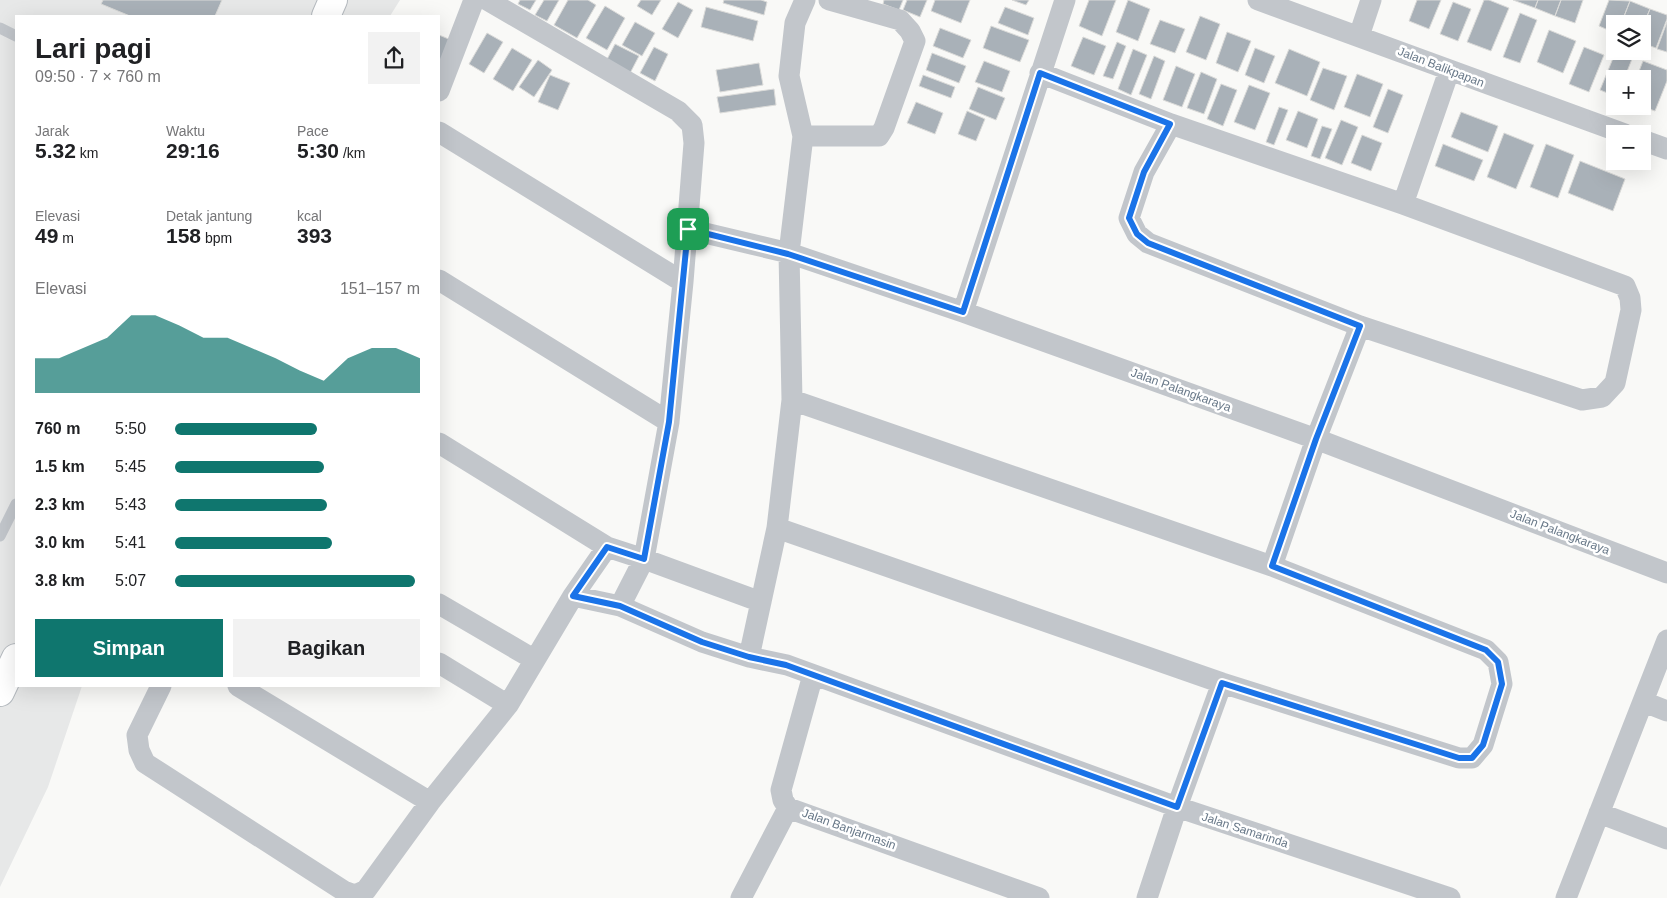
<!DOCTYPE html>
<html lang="id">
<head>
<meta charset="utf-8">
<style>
  body { margin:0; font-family:Arial,sans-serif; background:#f2f2f2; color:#202124; height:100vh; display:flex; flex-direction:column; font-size:19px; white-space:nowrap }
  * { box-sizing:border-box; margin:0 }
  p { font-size:16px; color:#757577 }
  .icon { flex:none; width:28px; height:28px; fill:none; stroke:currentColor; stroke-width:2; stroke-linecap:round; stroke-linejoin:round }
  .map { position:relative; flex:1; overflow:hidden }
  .drawer { position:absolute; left:15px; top:15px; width:425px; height:672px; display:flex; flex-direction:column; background:#fff; border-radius:0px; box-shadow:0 5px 20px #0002 }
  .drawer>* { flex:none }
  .buttons { position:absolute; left:1606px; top:15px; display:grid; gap:10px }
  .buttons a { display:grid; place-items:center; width:45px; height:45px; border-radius:0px; background:#fff; box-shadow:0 5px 20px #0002; font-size:25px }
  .pin { position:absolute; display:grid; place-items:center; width:42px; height:42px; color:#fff; margin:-21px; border-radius:10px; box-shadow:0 2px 8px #0006 }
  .round { display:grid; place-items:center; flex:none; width:52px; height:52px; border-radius:0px; background:#f2f2f2 }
  .overview { display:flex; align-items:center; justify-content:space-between; height:85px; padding:0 20px }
  h1 { font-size:28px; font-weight:800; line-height:38px }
  .stats { display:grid; grid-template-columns:repeat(3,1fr); gap:8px; height:85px; padding:5px 20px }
  .stats div { display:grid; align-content:center }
  .stats b { font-size:21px; font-weight:800 }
  .stats small { font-size:14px; font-weight:400 }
  .stats p { font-size:14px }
  .chart { height:140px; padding:10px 20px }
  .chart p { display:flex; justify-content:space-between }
  .chart svg { width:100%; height:90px; margin-top:5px; fill:#0f766e; opacity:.7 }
  .primary-button { display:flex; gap:10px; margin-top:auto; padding:10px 20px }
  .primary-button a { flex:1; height:58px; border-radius:0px; background:#0f766e; color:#fff; font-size:20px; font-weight:800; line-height:58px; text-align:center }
  .primary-button a+a { background:#f2f2f2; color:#202124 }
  ul { padding:0 20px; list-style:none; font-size:16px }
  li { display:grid; grid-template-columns:80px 60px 1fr; align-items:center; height:38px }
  li i { height:12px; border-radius:6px; background:#0f766e }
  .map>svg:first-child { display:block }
  .built { fill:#e7e8e8 }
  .building { fill:#a9b1b8; stroke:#dbdbd9 }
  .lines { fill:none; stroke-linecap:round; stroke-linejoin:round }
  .secondary-casing { stroke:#b5babf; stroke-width:30 }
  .lane { stroke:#c2c6cb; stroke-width:11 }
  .street { stroke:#c2c6cb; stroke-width:21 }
  .secondary { stroke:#fff; stroke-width:28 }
  .route-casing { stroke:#fff; stroke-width:10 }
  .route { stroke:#1a73e8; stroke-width:6 }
  .labels { text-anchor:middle; stroke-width:5; stroke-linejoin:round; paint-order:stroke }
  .street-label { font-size:12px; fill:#687888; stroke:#fff }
</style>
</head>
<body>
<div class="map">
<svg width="1667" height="898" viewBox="0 0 1667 898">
  <rect width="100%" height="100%" fill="#f9f9f7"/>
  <path class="built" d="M0,0H400L390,16H16V686H82L48,787L0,887Z"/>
  <path class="building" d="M103,0H222L215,16H130L101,4Z
    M520,0H536L530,10L518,4Z
    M544,0H559L547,21L535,15Z
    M568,0H588L596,5L577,38L554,25Z
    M641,0H661L652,15L637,6Z
    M724,0H761L767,2L764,15L723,3Z
    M884,0H903L899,10L883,4Z
    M907,0H927L920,17L903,10Z
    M935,0H970L961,23L931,11Z
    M1012,0H1029L1026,5Z
    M1089,0H1116L1102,36L1079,26Z
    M1128,0L1150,9L1138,41L1116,32Z
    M1417,0H1441L1429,29L1409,21Z
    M1484,0H1489L1509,8L1491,51L1467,42Z
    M1513,0H1538L1535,8Z
    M1538,0H1561L1555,16L1535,8Z
    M1561,0H1583L1575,23L1555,16Z
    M1609,0L1630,1L1621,24H1615V33L1599,26Z
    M1630,1L1650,9L1642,28V24H1621Z
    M678,2L693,10L678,38L662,29Z
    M1453,2L1471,9L1458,41L1440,34Z
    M605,6L625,18L607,50L586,38Z
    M706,7L758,21L753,41L701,27Z
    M1005,7L1034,18L1028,35L998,23Z
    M1650,9L1667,15V19L1656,48L1642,43V28Z
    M1520,13L1537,20L1520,63L1503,57Z
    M1200,16L1220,24L1206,60L1186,52Z
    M1160,20L1185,29L1175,53L1150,44Z
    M635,22L655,33L642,56L622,45Z
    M1667,22V52L1657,49Z
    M991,26L1029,40L1020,62L983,48Z
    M940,28L971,40L963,58L933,46Z
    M1549,30L1576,41L1563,73L1537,62Z
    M1227,32L1251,41L1238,72L1216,63Z
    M487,33L503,42L484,73L469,64Z
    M439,35L451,40L439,71Z
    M1083,37L1106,46L1094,75L1071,66Z
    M1117,42L1126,46L1113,79L1103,76Z
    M615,44L639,56L627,79L603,67Z
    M654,47L668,54L655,81L640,73Z
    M1584,47L1604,55L1589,92L1569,84Z
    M512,48L532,60L513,91L493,79Z
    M1255,48L1275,56L1264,83L1245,75Z
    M1133,49L1147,55L1131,95L1118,89Z
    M1289,49L1320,62L1307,96L1275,83Z
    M1616,51H1626L1634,54L1624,79H1615V96L1600,90Z
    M932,53L966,66L959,83L926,70Z
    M1154,56L1165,61L1151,99L1139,94Z
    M538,60L552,70L534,97L519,87Z
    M984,61L1010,71L1002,92L975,82Z
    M1643,61L1667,70V81L1655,111L1641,106H1642V79H1636Z
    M759,63L763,85L720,92L716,70Z
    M1176,66L1195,74L1182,107L1163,100Z
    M1323,68L1347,76L1334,110L1310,100Z
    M1201,72L1217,79L1204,114L1187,108Z
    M1357,74L1383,84L1370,117L1344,107Z
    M550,75L570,83L558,110L538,102Z
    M923,75L955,87L951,98L919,86Z
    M1221,84L1237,90L1223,126L1207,119Z
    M1249,85L1270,93L1255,130L1234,122Z
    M978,87L1005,98L996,120L969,109Z
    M774,89L776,105L720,113L717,97Z
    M1388,89L1403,95L1388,133L1373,127Z
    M916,102L943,113L935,134L907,123Z
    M1279,107L1288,110L1274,145L1266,142Z
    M967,111L985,119L976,141L958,134Z
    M1298,111L1318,119L1307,148L1286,140Z
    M1461,112L1498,126L1488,152L1451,137Z
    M1341,120L1358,127L1342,165L1325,158Z
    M1322,126L1332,129L1320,159L1311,156Z
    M1504,133L1534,145L1516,189L1487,177Z
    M1362,135L1382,143L1371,171L1351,163Z
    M1443,144L1483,160L1474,181L1435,166Z
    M1546,144L1574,155L1558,198L1530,187Z
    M1580,161L1625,179L1613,211L1568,193Z"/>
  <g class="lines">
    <g class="secondary-casing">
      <path id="secondary" d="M326,16L333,0
        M0,692L16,658"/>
    </g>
    <path class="lane" d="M0,28L16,36
      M0,536L16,504"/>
    <path class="street" d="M487,0L678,111L692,125L694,143L683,282L669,422L644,559L620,606
      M805,0L795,23L789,76L803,136L789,253L792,400L777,528L749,657L787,665L1177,807L1450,898
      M1258,0L1625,134
      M1359,36L1371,0
      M1040,73L1171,124
      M439,91L474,0
      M1171,124L1403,204L1625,286L1630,298L1631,310L1615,383L1602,397L1582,400L1360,326L1148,243L1137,234L1129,218L1144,172Z
      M439,132L683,282
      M803,136H879L884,128L915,41L910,31L900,20L829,0
      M1642,140L1667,149
      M1403,204L1449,71
      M688,229L789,253L963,312L1316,439L1667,573
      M439,280L669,422
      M963,312L1065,0
      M439,443L607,547L644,559L761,602
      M777,528L1222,683L1459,758H1472L1483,745L1502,684L1498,662L1486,650L1272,566L792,400
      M1272,566L1316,439L1360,326
      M573,596L620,606L702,642L749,657
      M439,604L535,660
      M439,663L508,705
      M813,675L781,790L783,800L788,808L1039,898
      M161,686L137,735L139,750L145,763L344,891L355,895L366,890L430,802L508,705L573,596L607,547
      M238,686L430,802
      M1644,702L1667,711
      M1599,813L1667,839
      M741,898L788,808
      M1147,898L1177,807L1222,683
      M1566,898L1667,640"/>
    <use href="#secondary" class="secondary"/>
  </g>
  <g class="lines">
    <g class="route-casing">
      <path id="route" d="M1040,73L1170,124L1144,172L1129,218L1137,234L1148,243L1360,326L1316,439L1272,566L1486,650L1498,662L1502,684L1483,745L1472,758H1459L1222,683L1177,807L786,665L749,657L702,642L620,606L573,596L607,547L644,559L669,422L688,229L788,254L963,312Z"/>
    </g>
    <use href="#route" class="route"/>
  </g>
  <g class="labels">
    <g class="street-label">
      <text transform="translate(1441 67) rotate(21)" y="4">Jalan Balikpapan</text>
      <text transform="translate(1181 390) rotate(20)" y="4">Jalan Palangkaraya</text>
      <text transform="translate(1560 532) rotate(21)" y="4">Jalan Palangkaraya</text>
      <text transform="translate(849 829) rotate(20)" y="4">Jalan Banjarmasin</text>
      <text transform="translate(1245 830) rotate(18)" y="4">Jalan Samarinda</text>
    </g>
  </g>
</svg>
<div class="buttons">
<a><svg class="icon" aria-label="layers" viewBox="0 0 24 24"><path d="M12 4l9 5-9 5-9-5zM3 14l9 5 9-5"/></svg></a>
<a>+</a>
<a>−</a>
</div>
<div class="pin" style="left:688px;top:229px;background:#1e9e55"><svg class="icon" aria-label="arrive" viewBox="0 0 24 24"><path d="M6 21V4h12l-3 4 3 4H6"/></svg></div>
<section class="drawer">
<div class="overview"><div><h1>Lari pagi</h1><p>09:50 · 7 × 760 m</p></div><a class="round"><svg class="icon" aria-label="share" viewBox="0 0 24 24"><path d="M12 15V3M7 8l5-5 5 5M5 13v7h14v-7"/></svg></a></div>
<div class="stats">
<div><p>Jarak</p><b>5.32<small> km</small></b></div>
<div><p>Waktu</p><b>29:16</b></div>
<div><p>Pace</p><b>5:30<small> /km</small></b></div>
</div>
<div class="stats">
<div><p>Elevasi</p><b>49<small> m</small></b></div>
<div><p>Detak jantung</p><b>158<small> bpm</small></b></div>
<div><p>kcal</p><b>393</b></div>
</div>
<div class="chart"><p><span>Elevasi</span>151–157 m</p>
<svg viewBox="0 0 160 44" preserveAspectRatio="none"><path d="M0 44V27L10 27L20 22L30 17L40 6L50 6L60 11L70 17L80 17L90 22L100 27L110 33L120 38L130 27L140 22L150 22L160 27V44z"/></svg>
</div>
<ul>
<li><b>760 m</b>5:50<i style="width:58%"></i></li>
<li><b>1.5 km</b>5:45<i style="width:61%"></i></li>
<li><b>2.3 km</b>5:43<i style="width:62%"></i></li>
<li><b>3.0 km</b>5:41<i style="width:64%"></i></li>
<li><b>3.8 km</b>5:07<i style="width:98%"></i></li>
</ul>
<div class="primary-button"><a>Simpan</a><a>Bagikan</a></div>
</section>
</div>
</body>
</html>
